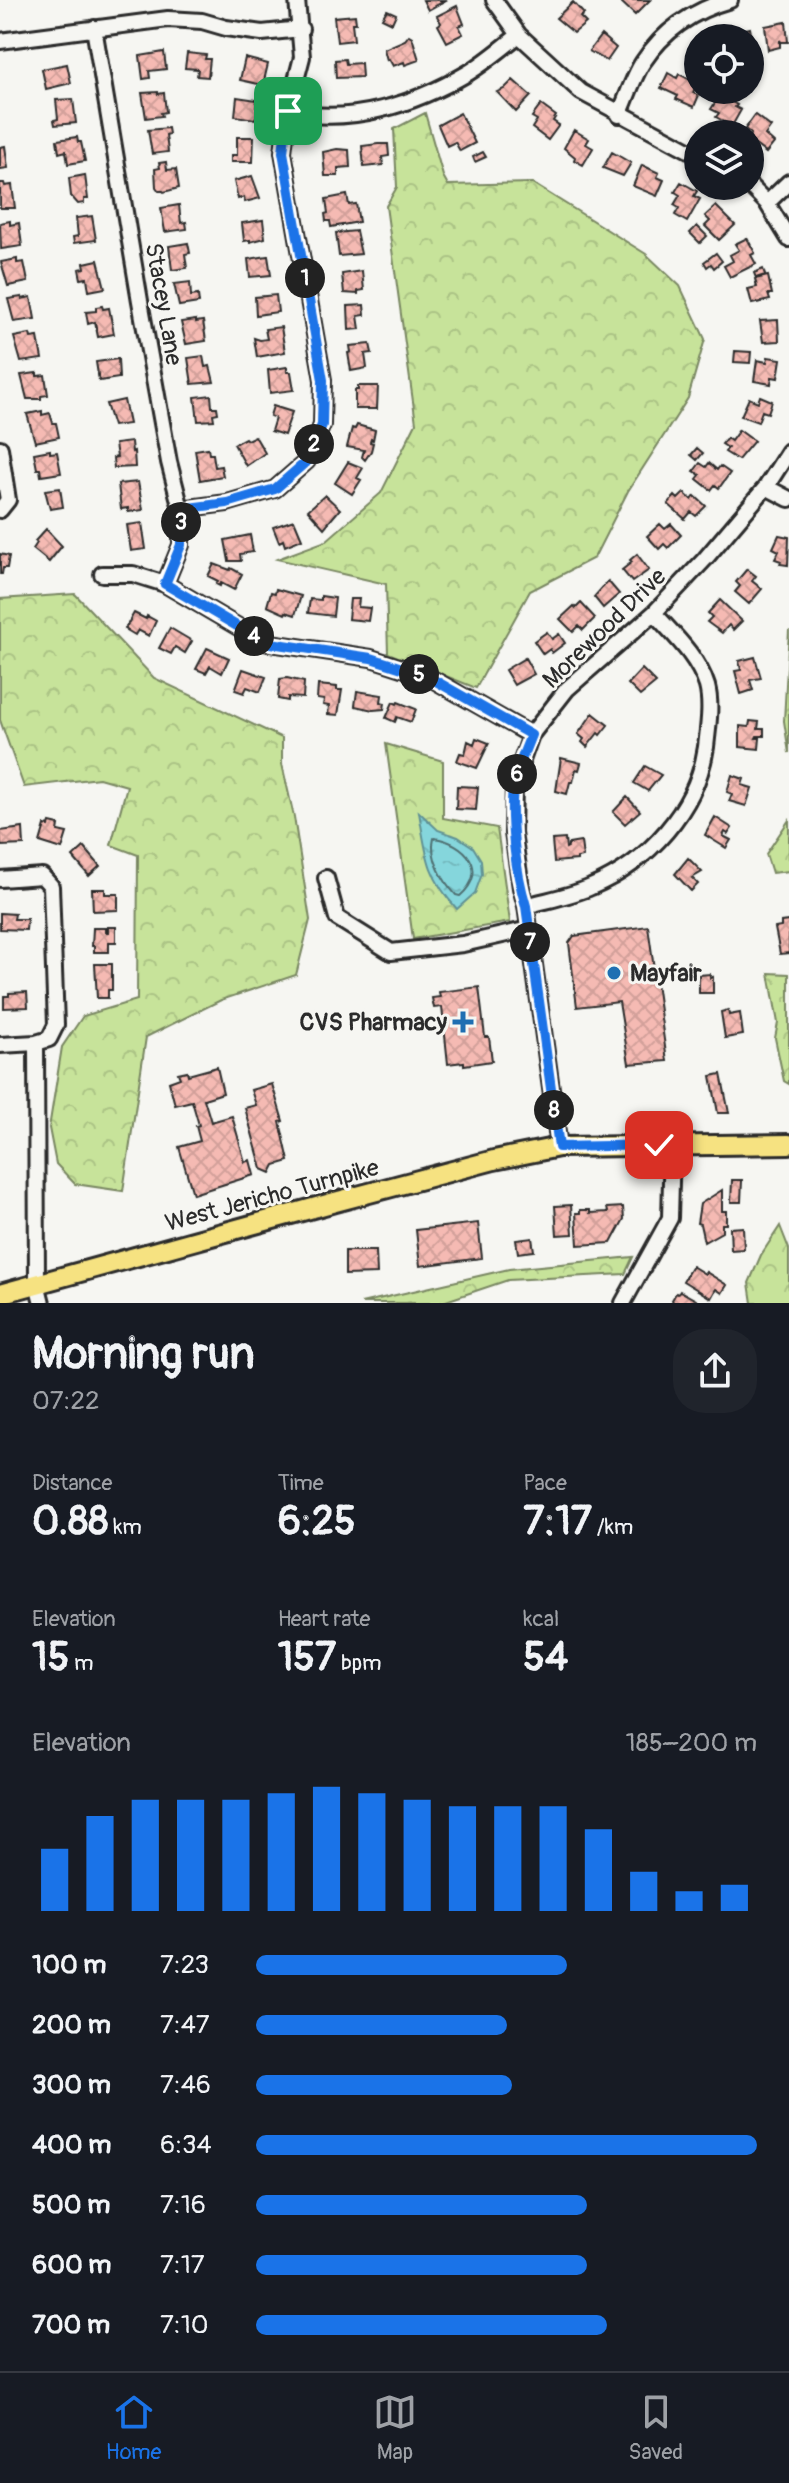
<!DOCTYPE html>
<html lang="en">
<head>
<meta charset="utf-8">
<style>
  body { margin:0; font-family:Pangolin,sans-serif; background:#20242c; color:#f1f3f6; height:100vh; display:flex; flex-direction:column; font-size:30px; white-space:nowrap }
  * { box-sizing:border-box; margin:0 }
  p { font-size:26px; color:#9ea1a6 }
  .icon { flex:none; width:44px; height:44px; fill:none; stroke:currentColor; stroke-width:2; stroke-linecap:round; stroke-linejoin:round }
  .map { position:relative; height:1303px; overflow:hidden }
  .panel { display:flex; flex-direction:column; background:#171b24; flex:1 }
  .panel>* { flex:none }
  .tools { position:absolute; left:684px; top:24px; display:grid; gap:16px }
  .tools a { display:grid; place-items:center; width:80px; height:80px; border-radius:50%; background:#171b24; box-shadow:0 2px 6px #0004; font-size:40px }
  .pin { position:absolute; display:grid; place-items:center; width:68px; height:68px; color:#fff; margin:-34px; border-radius:16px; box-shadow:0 4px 12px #0006 }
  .km { position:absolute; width:40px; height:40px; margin:-20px; border-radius:50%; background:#222; color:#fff; font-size:22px; line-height:40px; text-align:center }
  .round { display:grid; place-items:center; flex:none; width:84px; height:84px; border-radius:32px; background:#20242c }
  .summary { display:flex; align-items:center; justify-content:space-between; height:136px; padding:0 32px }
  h1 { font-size:44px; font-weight:800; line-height:60px }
  .stats { display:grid; grid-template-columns:repeat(3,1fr); gap:12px; height:136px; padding:8px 32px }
  .stats div { display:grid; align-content:center }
  .stats b { font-size:40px; font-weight:800 }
  .stats small { font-size:22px; font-weight:400 }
  .stats p { font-size:22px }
  .chart { height:224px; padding:16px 32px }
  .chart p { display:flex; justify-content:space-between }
  .chart svg { width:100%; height:144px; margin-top:8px; stroke:#1a73e8; stroke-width:6 }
  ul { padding:0 32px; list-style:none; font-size:26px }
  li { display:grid; grid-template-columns:128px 96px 1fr; align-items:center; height:60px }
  li i { height:20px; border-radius:10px; background:#1a73e8 }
  .tab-bar { display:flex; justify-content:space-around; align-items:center; height:112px; border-top:2px solid #363941; background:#171b24; font-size:22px; color:#9ea1a6 }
  .tab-bar a { display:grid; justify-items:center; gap:4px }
  .tab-bar .active { color:#1a73e8 }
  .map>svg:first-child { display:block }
  .forest { fill:url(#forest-crowns); stroke:#798762; stroke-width:2 }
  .water { fill:url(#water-ripples); stroke:#619295; stroke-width:2 }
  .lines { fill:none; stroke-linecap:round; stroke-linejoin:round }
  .shore { stroke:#4f6f72; stroke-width:2 }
  .building { fill:url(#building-cross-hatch); stroke:#2b2b2b; stroke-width:2 }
  .minor-casing { stroke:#2b2b2b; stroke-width:20 }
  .major-casing { stroke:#2b2b2b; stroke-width:24 }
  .minor { stroke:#f6f6f2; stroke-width:14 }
  .major { stroke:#f6e281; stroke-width:18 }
  .route-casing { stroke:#fff; stroke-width:16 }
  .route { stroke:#1a73e8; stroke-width:10 }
  .poi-dot { fill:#1f6fb2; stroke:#f6f6f2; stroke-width:3 }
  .labels { text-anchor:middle; stroke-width:6; stroke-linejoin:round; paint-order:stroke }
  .street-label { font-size:24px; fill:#2b2b2b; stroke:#f6f6f2 }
  .poi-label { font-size:24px; font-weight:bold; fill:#2b2b2b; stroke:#f6f6f2; text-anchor:start }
</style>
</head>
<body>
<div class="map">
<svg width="789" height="1303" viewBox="0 0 789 1303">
  <defs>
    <pattern id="forest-crowns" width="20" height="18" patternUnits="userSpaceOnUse" patternTransform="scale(2)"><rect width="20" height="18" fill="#c7e39a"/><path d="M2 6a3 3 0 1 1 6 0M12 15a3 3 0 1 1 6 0" fill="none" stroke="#abc385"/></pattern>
    <pattern id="water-ripples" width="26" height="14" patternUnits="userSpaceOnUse" patternTransform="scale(2)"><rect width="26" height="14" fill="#85d6dc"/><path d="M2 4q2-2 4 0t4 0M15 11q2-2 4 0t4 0" fill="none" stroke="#73b8bd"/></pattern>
    <pattern id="building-cross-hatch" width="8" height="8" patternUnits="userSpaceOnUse" patternTransform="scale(2)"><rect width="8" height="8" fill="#f5bab3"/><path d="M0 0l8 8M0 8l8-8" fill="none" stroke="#d2a09a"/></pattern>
  </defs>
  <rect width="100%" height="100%" fill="#f6f6f2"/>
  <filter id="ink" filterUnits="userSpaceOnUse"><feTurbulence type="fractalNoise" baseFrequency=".0125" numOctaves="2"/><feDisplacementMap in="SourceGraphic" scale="16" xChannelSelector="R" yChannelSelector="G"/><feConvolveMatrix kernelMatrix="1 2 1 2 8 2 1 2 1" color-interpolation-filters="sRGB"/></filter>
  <g filter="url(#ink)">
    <path class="forest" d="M425,113L443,176L448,185L532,183L646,254L680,286L705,339L688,398L628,491L594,558L530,591L476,688L388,653L386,584L277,559L326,541L381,493L416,423L386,206L397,187L394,129Z
      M75,594L154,678L282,738V764L294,817L310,920L296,975L221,1000L146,1037L123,1191L75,1184L56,1164L49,1128L62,1047L83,1016L137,1000L138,855L111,845L127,786L99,778L24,787L0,720V599Z
      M789,630V753L784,721Z
      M386,744L443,761V818L497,828L510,922L413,939Z
      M789,820V871L772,873L766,854Z
      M769,973L789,974V1084L784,1081L775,1038L778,1023Z
      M780,1226L789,1249V1303H752L749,1283L761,1255Z
      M633,1257L625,1274L508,1280L440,1303H361L509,1269Z"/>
    <path class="water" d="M419,812L438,830L458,837L473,847L481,860L482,874L475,893L457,909C427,876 426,854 419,812Z"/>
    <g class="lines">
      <path class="shore" d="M434,838C465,842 490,870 460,896L456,895C443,881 429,857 434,838Z"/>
    </g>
    <path class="building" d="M423,0H446L428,10Z
      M619,0H650L635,15Z
      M573,2L584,14L580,17L586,23L574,33L556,18Z
      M457,6L464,24L459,26L463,34L447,42L438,25L441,23L437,16Z
      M387,10L396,14L392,23L382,18Z
      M355,15L356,23H352L354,40L337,42L334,17Z
      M786,22L788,42H781L780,40V47L768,50L765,26Z
      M750,28L755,54H750V38H731L730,33Z
      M409,35L412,37L419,60L405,65L404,62L393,66L389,59L387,60L384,49L405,40Z
      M601,35L616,48L607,61L589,51Z
      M164,52L166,69L149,71L150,78L143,79L140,56Z
      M187,53L206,55L205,59H210L208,77L197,76L198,69L185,68Z
      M245,58L268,64L263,85L240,80Z
      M345,59L346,64L361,63L362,77L336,78L335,60Z
      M67,64L71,83L46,89L42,69Z
      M668,73L677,78L679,74L697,83L693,93L699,95L694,107L676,99L678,96L661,88Z
      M513,80L531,96L516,112L497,92L504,89Z
      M158,92V94L164,93L166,112L161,113L162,116L146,118L142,93Z
      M720,95L737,105L735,107L741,110L732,126L716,117L719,113L711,109Z
      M237,97L257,100L256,107H259L255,119L235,116Z
      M73,99L76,123L55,125L54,120L58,119L56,100Z
      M541,105L556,116L553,121L559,125L548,140L532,128L537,120L532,117Z
      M460,113L475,143L460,151L455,142L447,146L438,125Z
      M755,115L771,127L765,135L774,143L766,153L750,141L751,134L745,129Z
      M168,128L169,134L166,135L168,152L152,154L148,130Z
      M574,130L589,139L586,144L593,148L583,165L574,160L575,157L564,148Z
      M77,137L78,142H81L85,161L68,164L66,151L59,153L57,140Z
      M237,137H254L253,162H231V155H237Z
      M378,144H388L389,156L382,157L383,165L364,167L362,146Z
      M5,146L8,168L0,169V147Z
      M337,149L349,150L350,167L338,168V176H325L323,152Z
      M483,152L486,157L475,162L473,157Z
      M612,152L631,163L623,176L603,168Z
      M166,162L167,170L176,169L179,188L164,192L163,191H159L156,187L155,169L160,168L159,163Z
      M642,165L659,173L657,177L664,180L657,196L633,186Z
      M85,175L88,199H84V203L78,204L71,196L69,178Z
      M252,176L260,198L245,202L244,197L238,199L234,181Z
      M681,182L697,191L694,196L700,199L687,222L675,215L679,208L674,205L680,195L675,192Z
      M0,183H4L5,186L12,185L15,208H0Z
      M347,195L349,205L356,204L359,222L331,227L330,221H326L325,214L328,213L326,199Z
      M179,205L181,223L186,222L187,229L165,232L161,208Z
      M716,206L735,225L719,240L705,226L710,221L705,216Z
      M92,216L96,240L74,243L73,237L78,236L76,218Z
      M263,220L265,238L250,242V240L244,241L242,223Z
      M10,221V225L19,223L22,246L1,249L0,223Z
      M697,226L707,236L700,243L690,233Z
      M356,231L361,254L339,256L336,233Z
      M747,238L755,253L751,255L756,264L730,277L724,266L733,261L730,255L739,250L735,244Z
      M188,243L190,253L185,254L187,268L172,270L169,246Z
      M716,253L722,261L714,268L711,264L707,267L704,262Z
      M268,256L271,275L250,277L248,259Z
      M17,259V263L24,262L28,282L8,286L1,262Z
      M98,260L105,288L89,291L87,278L81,279L79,269L85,268L84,263Z
      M763,269L765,275L756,278L754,273Z
      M362,271L364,290L358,291V294L344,293L342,274Z
      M768,276L772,294H768L770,300L752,304L748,289L757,287L755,279Z
      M190,282L191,296L198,295L199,303L179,306L174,284Z
      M276,295L278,312L256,315L255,297Z
      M22,297V299L31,297L35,319L14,322L8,299Z
      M364,305L365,315L358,316L360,329L349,330L348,306Z
      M102,306L103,309L109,308L114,334L98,337L95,322L88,324L86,312L96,311V307Z
      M196,320V322L203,321L206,341L186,344L181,322Z
      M778,320L779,341L763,342L760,321Z
      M281,327L285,352L257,357L254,338L260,340L267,339L265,329Z
      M30,334L31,338L38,337L42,359L21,362L14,337Z
      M370,344L372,353L365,354L367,368L351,371L348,353L351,352L350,346Z
      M735,351L751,352L750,363L734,362Z
      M203,356L205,367L210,366L214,382L192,384L188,358Z
      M768,357L781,359L778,378L772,377L771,384L754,381L757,360L767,362Z
      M118,359L119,378L99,381L96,362Z
      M287,367V372H291L294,390L270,393L268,370Z
      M37,373V376L45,375L48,395L41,396V399H27L21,375Z
      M358,386H378L377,409H355V390H358Z
      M211,395L212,407H217L218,413L213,414L214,420L198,421L195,397Z
      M760,396L772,401L768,413L762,411L758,422L741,416L749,398L758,402Z
      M124,400L129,424L113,426L106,404Z
      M273,406L292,412L284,435L271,431L275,418L270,416Z
      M42,411V415L50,413L53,423H56L59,437L35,442L27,414Z
      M357,425L375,430L373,440L371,439L370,442L373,443L371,451L365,460L362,457L364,450L347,447L352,428L355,429Z
      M739,430L754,441L738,460L725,452L728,448L722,444L727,438L731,441Z
      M255,436L265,453L246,466L234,444L245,438L247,440Z
      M131,442L132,452L134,451L135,467L114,468L113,458L117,457L115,444Z
      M208,448L209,454H213L215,467L221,466L223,476L200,480L195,450Z
      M697,448L703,453L697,460L691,455Z
      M50,450V453L57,452L61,473L41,476L40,469H37L34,453Z
      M348,462L363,468L357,478L361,480L352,494L335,483Z
      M700,463L706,467L709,463L717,470L720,466L730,473L719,488L715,485L711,490L697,479L700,475L694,471Z
      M138,482L143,510L128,512V508L121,509L118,484Z
      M60,488L63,507L50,509L45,490Z
      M684,493L692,500L695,496L706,506L696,516L691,512L685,519L668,504L675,496L678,499Z
      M325,495L340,509L324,528L308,510Z
      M294,520L302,539L285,546L283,540L279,542L273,527Z
      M142,523L146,549L131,551L127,525Z
      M660,524L665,529L671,524L681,535L668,548L664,544L659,549L647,536Z
      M46,529L62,546L49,562L33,549L37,543L35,541Z
      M250,535L253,552L240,554L241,561H229L225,540Z
      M779,535L789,537L788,565L780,564L781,561L775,559L779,551L773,548Z
      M0,554L9,556L7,568H3L2,574H0Z
      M637,554L649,570L632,582L622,570L632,562L630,560Z
      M214,564L230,570L231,568L242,574L234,590L221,583L220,586L216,584L218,581L208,576Z
      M747,569L756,576L752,581L762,589L749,604L735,592L740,586L736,582Z
      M608,581L619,594L603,608L594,597Z
      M276,589L301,596L295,615L286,612L285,614L267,606L271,592L275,593Z
      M321,596L335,598L333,616L308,613L310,599L321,600Z
      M350,599H359L358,607L370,608L368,621L348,619Z
      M720,600L742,621L733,630L729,625L722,633L707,622L712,617L708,613Z
      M581,603L595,618L583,630L579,626L573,632L560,619L574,606L576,608Z
      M134,613L146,619L147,616L156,621L149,636L138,630L135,635L125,629Z
      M170,628L192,641L185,653L175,647L171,654L159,648Z
      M547,632L552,639L559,634L565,643L552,653L550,649L543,654L534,641Z
      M207,648L229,658L222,673L210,666L206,673L196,669Z
      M755,657L761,678L750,680L753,690L741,694L735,671L741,670L739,661Z
      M525,658L534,674L514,685L505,670Z
      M243,669L266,677L260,692L247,687L244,693L235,690Z
      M642,669L656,683L640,696L628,684Z
      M287,678L304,682L303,698L288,697V701L278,699L280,679Z
      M318,685L337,687V690H342L338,715L328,714L329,706L323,705L324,700L317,699Z
      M357,691L382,695L381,702L385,703L384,709L373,710L355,706Z
      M393,702L397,704L398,702L416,709L411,722L397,717L395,722L386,718Z
      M593,713L608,725L600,735L598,733L587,747L582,742L584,739L578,734Z
      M750,721L759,722L758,729H764V736H757L756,738H760L759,749L740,747V726L749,727Z
      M476,738L489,743L477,768L457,761L460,753L465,754L468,741L474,744Z
      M561,758L581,763L579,770L576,769L573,782H570L567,794L556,791Z
      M645,766L661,775L648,791L634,783Z
      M732,775L744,779L742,785L752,788L746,806L729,801L732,794L727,792Z
      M457,786L478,787L476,810L456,809Z
      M627,797L640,811L625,824L613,812Z
      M715,817L732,828L728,834L725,832L723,836L731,840L726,848L705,835Z
      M50,823L59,825L58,831L67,833L62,849L40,842L45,825L49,826Z
      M23,828L24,845L1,846L0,831Z
      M565,839L566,848L568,847V844L581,842L583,857L577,858V860L554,862L552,840Z
      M84,847L100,866L89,876L73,857Z
      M688,858L702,872L692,878L698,884L691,891L675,874Z
      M92,889H105V894H118V910L93,911Z
      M0,913L15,914L14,919H27L26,930L0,929Z
      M789,921V953L780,954L775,928L781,927V922Z
      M648,926L667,1061L629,1064L619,1002L577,1007L569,943L574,936Z
      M108,927H116V942H109V952H94V946H92L93,928H106V932H108Z
      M95,964H112V990H108V998H97Z
      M710,974V978L713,977V993H699V975Z
      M479,987L485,1037H489L492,1061L464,1065V1062L448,1064L442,1007L434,1008L432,998L440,997L439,992Z
      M27,992L28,1007L4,1008V996H9V993Z
      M728,1010L729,1015L740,1013L743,1035L725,1038L721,1012Z
      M217,1067L223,1093L204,1099L211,1122L232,1116L245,1162L250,1160L254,1175L193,1194L179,1147L200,1141L196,1126L199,1125L192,1101L175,1105L169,1082L180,1078L178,1073L187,1071L188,1075Z
      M721,1074L729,1113H718L711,1076Z
      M272,1084L283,1121L280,1122L289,1161L275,1165L271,1173L262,1169L245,1108L256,1105L251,1090Z
      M732,1180H742L741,1202H731Z
      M722,1190V1211H726V1224H722V1232L704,1242L700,1224L697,1223L700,1204Z
      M571,1205L573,1234L557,1235L555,1206Z
      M623,1207L624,1219L611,1243L578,1245L576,1213H580V1210H590V1213L608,1212L607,1208Z
      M478,1223L482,1258L420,1266L416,1230Z
      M743,1227L744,1249L731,1250L730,1228Z
      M532,1238L534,1251L518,1253L516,1240Z
      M345,1251H376L377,1274L345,1275Z
      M692,1266L705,1274L706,1272L727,1285L722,1293L716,1289L711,1298L683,1281Z
      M680,1291L696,1300L698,1303H674L672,1300L676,1293L678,1294Z"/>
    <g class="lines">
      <g class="minor-casing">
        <path id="minor" d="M494,0L519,35L581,92L698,155
          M94,28L140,301L169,462L181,509V545L165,584
          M0,41L168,19L202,21L226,28L262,33L301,29
          M288,111C350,126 415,104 468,73C486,62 502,48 519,35
          M619,115C627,98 633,77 643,62C664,30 694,10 730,0
          M750,186L767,203L789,239
          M767,203L789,182
          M0,448L8,500L0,510
          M766,487L789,499
          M181,509L227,503L275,489L307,461L322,425L323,380L283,152L288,111L302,57L297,0
          M102,574H133L165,584L264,642L371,658L427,676L531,735
          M326,878L337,918L391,952L463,944L529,929
          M0,879L42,876L51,886L56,1025L49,1039L36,1043L0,1045
          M526,906C547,900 571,896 591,887C648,863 697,809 706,747C708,728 712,705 707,686C698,657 674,635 654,613
          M36,1043L37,1283L42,1303
          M559,1147L526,906L521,888L513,833L514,783L531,735L567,689L654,613L705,559L766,487L789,451
          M623,1303L670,1218L672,1144"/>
      </g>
      <g class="major-casing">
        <path id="major" d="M0,1294L335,1202L494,1160L559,1147L789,1144"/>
      </g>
      <use href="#minor" class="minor"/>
      <use href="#major" class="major"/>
    </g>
  </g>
  <g class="lines" filter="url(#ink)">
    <g class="route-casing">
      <path id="route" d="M288,111L283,152L323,380L322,425L307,461L275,489L227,503L181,509V545L165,584L264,642L371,658L427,676L531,735C525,750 518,766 514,782C508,815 516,873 526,906L559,1147L659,1145"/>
    </g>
    <use href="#route" class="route"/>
  </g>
  <g class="poi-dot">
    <circle cx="614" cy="973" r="8"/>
    <path d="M459 1010h8v8h8v8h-8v8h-8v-8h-8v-8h8z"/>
  </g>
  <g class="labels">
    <g class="street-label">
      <text transform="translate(164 304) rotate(80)" y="8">Stacey Lane</text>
      <text transform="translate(604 628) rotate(-44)" y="8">Morewood Drive</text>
      <text transform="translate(272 1195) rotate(-15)" y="8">West Jericho Turnpike</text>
    </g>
    <g class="poi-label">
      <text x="630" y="981">Mayfair</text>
      <text x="447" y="1030" text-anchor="end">CVS Pharmacy</text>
    </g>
  </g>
</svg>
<div class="tools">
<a><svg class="icon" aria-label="locate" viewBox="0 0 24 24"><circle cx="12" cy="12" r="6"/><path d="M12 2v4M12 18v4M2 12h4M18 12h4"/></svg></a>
<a><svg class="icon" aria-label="layers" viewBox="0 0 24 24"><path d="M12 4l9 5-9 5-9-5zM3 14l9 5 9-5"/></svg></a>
</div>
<div class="pin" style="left:288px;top:111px;background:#1e9e55"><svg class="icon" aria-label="arrive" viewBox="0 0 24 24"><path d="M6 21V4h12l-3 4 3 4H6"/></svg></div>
<div class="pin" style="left:659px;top:1145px;background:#d93025"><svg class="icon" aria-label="check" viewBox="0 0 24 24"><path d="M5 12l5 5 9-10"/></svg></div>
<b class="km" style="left:305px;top:278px">1</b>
<b class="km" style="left:314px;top:444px">2</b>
<b class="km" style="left:181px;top:522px">3</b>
<b class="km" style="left:254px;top:636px">4</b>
<b class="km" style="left:419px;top:674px">5</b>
<b class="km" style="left:517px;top:774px">6</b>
<b class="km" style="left:530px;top:942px">7</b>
<b class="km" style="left:554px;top:1110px">8</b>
</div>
<section class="panel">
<div class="summary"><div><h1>Morning run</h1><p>07:22</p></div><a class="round"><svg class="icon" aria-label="share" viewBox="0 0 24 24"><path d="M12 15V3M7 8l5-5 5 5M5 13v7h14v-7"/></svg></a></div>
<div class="stats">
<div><p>Distance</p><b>0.88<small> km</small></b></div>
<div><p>Time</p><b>6:25</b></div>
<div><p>Pace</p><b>7:17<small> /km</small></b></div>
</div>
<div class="stats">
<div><p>Elevation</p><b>15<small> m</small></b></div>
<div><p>Heart rate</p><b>157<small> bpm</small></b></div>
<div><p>kcal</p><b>54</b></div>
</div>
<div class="chart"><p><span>Elevation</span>185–200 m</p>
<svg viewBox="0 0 160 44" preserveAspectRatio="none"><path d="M5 44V25M15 44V15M25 44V10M35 44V10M45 44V10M55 44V8M65 44V6M75 44V8M85 44V10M95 44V12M105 44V12M115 44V12M125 44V19M135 44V32M145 44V38M155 44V36"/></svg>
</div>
<ul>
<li><b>100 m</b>7:23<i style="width:62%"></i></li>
<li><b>200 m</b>7:47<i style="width:50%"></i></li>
<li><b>300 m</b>7:46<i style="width:51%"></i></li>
<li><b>400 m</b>6:34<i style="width:100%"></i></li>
<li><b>500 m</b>7:16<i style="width:66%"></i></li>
<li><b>600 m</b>7:17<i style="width:66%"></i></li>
<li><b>700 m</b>7:10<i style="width:70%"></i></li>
</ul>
</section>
<nav class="tab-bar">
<a class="active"><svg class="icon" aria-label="home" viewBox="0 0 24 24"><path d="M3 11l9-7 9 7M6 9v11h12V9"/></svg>Home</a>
<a><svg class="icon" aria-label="map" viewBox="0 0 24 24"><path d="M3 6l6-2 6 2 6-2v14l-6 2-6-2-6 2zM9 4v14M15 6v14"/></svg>Map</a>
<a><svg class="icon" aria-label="saved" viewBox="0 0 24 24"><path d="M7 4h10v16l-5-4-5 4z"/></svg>Saved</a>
</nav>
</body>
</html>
